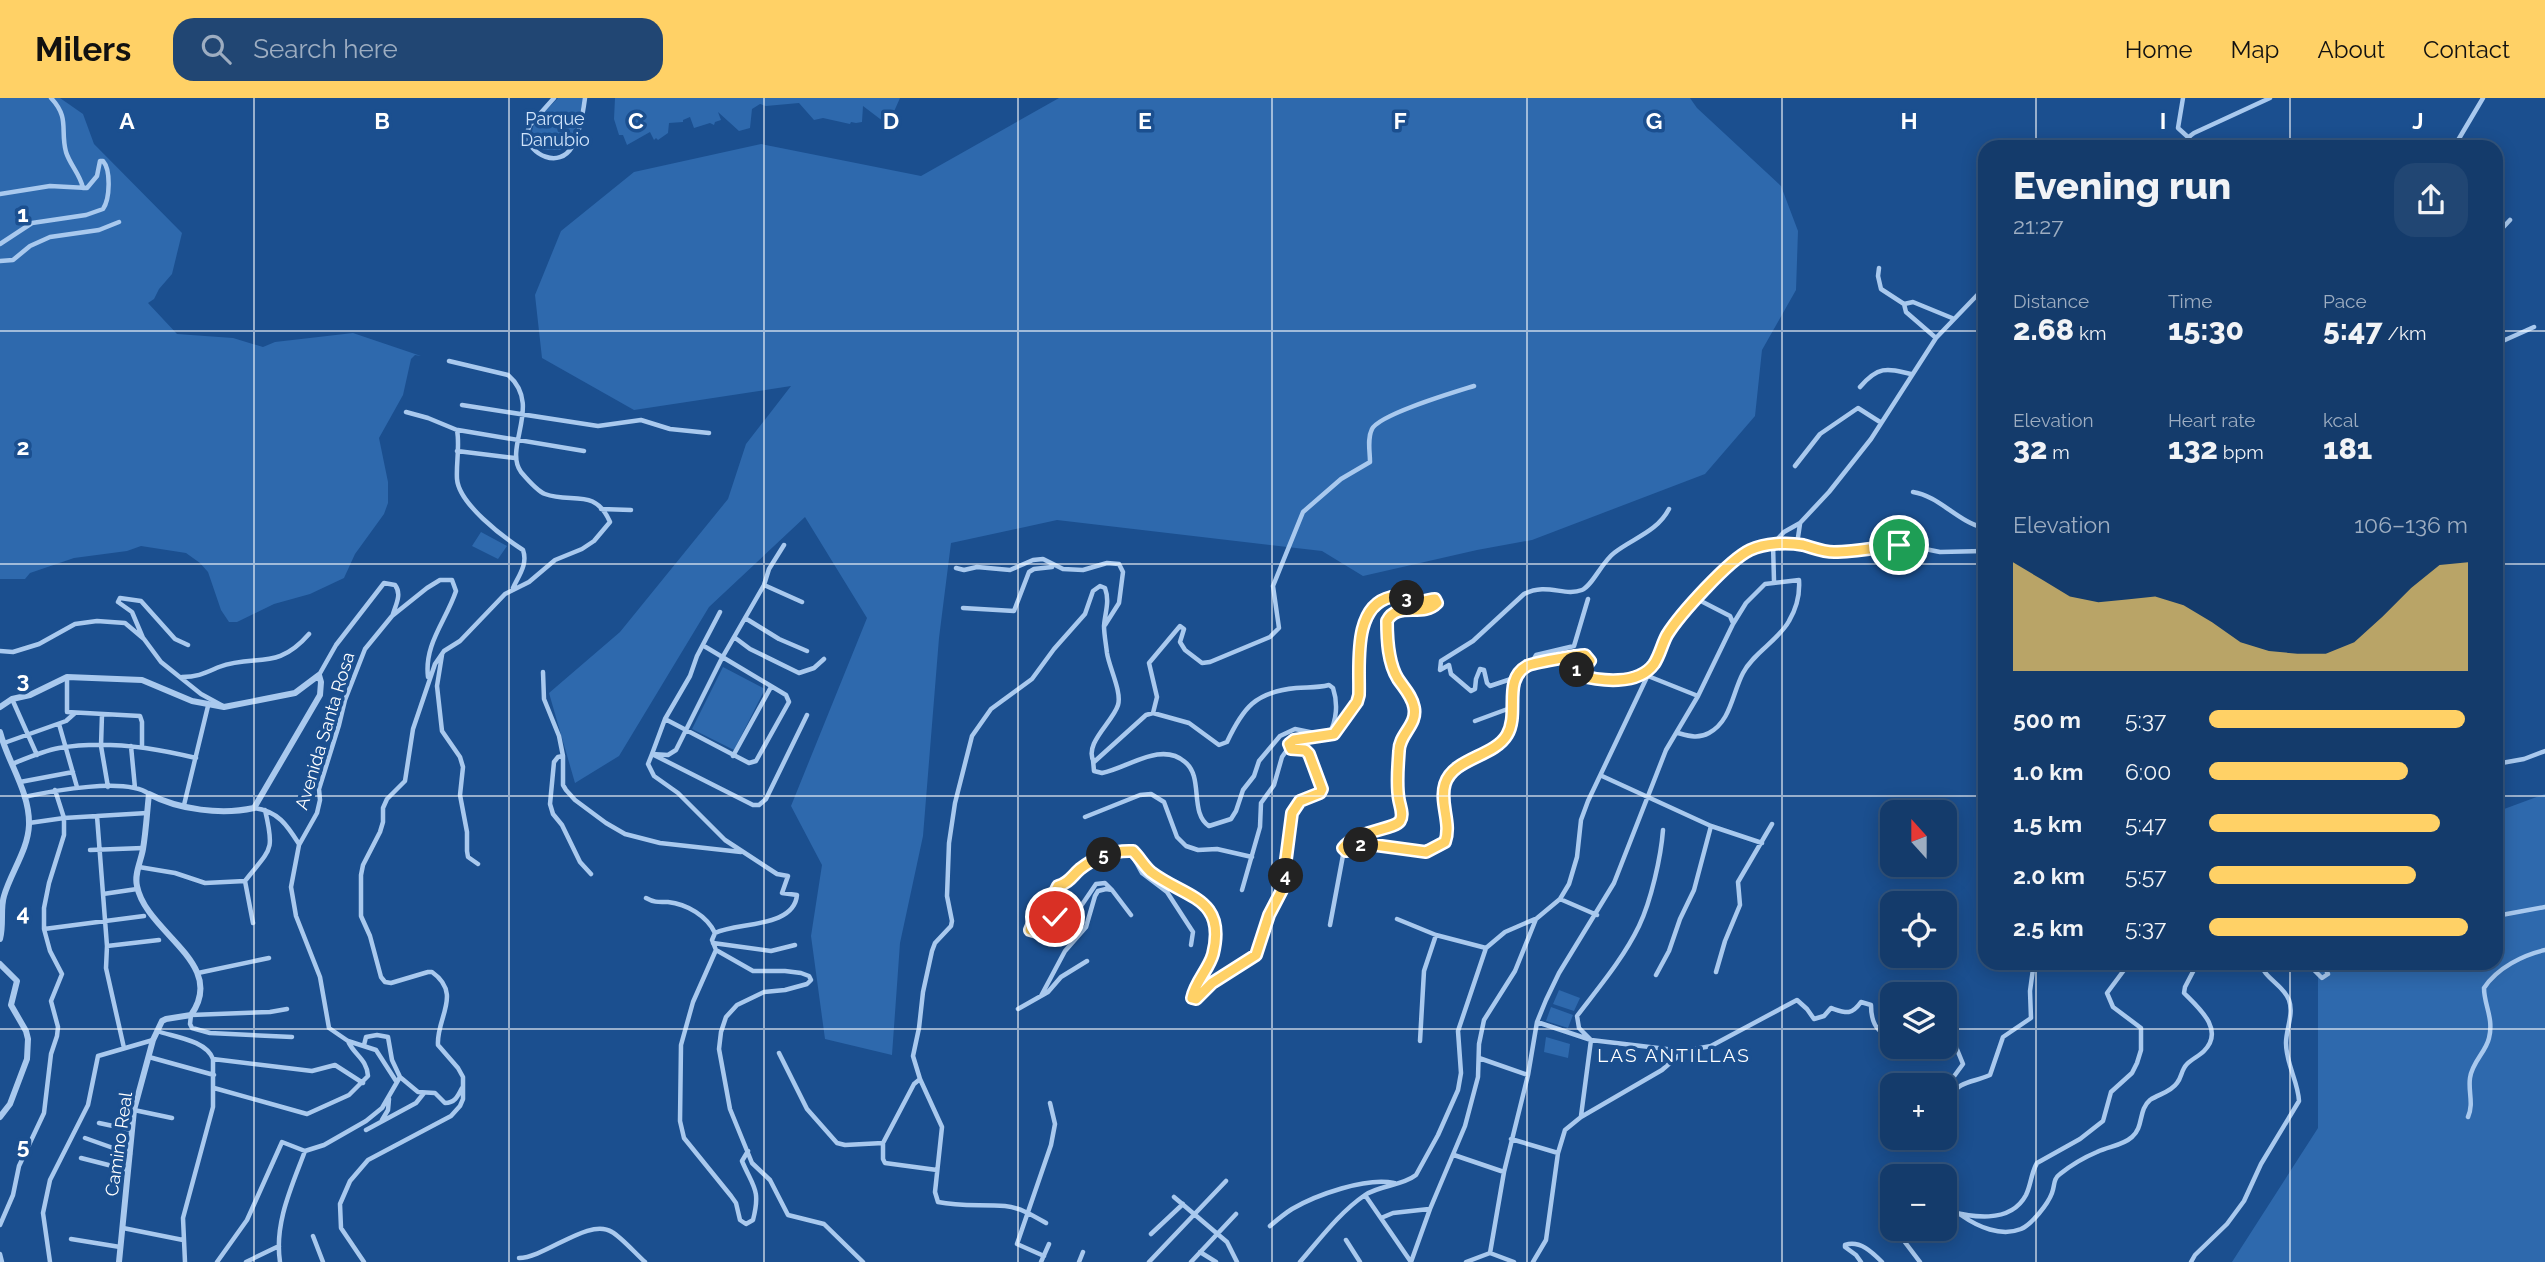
<!DOCTYPE html>
<html lang="en">
<head>
<meta charset="utf-8">
<style>
  body { margin:0; font-family:Raleway,sans-serif; background:#214673; color:#f1f3f6; height:100vh; display:flex; flex-direction:column; font-size:26px; white-space:nowrap }
  * { box-sizing:border-box; margin:0 }
  p { font-size:23px; color:#9dadc1 }
  .icon { flex:none; width:38px; height:38px; fill:none; stroke:currentColor; stroke-width:2; stroke-linecap:round; stroke-linejoin:round }
  .map { position:relative; flex:1; overflow:hidden }
  .panel { position:absolute; left:1978px; top:42px; width:525px; height:830px; display:flex; flex-direction:column; background:#143b6b; border-radius:21px; box-shadow:0 4px 18px #0003,0 0 0 2px #33557e }
  .panel>* { flex:none }
  .needle { width:46px; rotate:339deg }
  .fabs { position:absolute; left:1880px; top:702px; display:grid; gap:14px }
  .fabs a { display:grid; place-items:center; width:77px; height:77px; border-radius:14px; background:#143b6b; box-shadow:0 4px 18px #0003,0 0 0 2px #33557e; font-size:35px }
  .pin { position:absolute; display:grid; place-items:center; width:60px; height:60px; color:#fff; margin:-30px; border:4px solid #fff; border-radius:50%; box-shadow:0 2px 7px #0007 }
  .km { position:absolute; width:35px; height:35px; margin:-18px; border-radius:50%; background:#222; color:#fff; font-size:19px; line-height:35px; text-align:center }
  .round { display:grid; place-items:center; flex:none; width:74px; height:74px; border-radius:21px; background:#214673 }
  .summary { display:flex; align-items:center; justify-content:space-between; height:119px; padding:0 35px }
  h1 { font-size:38px; font-weight:800; line-height:52px }
  .stats { display:grid; grid-template-columns:repeat(3,1fr); gap:10px; height:119px; padding:7px 35px }
  .stats div { display:grid; align-content:center }
  .stats b { font-size:30px; font-weight:800 }
  .stats small { font-size:19px; font-weight:400 }
  .stats p { font-size:19px }
  .chart { height:196px; padding:14px 35px }
  .chart p { display:flex; justify-content:space-between }
  .chart svg { width:100%; height:126px; margin-top:7px; fill:#ffd166; opacity:.7 }
  ul { padding:0 35px; list-style:none; font-size:23px }
  li { display:grid; grid-template-columns:112px 84px 1fr; align-items:center; height:52px }
  li i { height:18px; border-radius:9px; background:#ffd166 }
  header { display:flex; align-items:center; gap:42px; box-sizing:border-box; height:98px; padding:0 35px; background:#ffd166; color:#111 }
  header strong { font-size:33px }
  nav { display:flex; gap:38px; margin-inline-start:auto; font-size:24px }
  .search { width:490px; height:63px; background:#214673; display:flex; align-items:center; gap:18px; box-sizing:border-box; padding:0 24px; border-radius:21px; color:#9dadc1; font-size:26px }
  .map>svg:first-child { display:block }
  .green { fill:#2e69ad }
  .lines { fill:none; stroke-linecap:round; stroke-linejoin:round }
  .minor { stroke:#a9c9ee; stroke-width:4.5 }
  .tertiary { stroke:#a9c9ee; stroke-width:6 }
  .route-casing { stroke:#fff; stroke-width:14 }
  .route { stroke:#ffd166; stroke-width:9 }
  .grid { fill:none; stroke:#fff; stroke-width:2; stroke-opacity:0.55 }
  .labels { text-anchor:middle; stroke-width:7; stroke-linejoin:round; paint-order:stroke }
  .park-label { font-size:18px; fill:#cfe3fa; stroke:#1b4f8f }
  .street-label { font-size:18px; fill:#fff; stroke:#1b4f8f }
  .neighbourhood-label { font-size:19px; letter-spacing:2px; fill:#fff; stroke:#1b4f8f }
  .grid-label { font-size:23px; text-anchor:middle; font-weight:bold; fill:#fff; stroke:#1b4f8f; stroke-width:7; stroke-linejoin:round; paint-order:stroke }
</style>
</head>
<body>
<header>
<strong>Milers</strong>
<div class="search"><svg class="icon" aria-label="search" viewBox="0 0 24 24"><circle cx="10" cy="10" r="6"/><path d="M15 15l6 6"/></svg>Search here</div>
<nav><a>Home</a><a>Map</a><a>About</a><a>Contact</a></nav>
</header>
<div class="map">
<svg width="2545" height="1164" viewBox="0 0 2545 1164">
  <rect width="100%" height="100%" fill="#1b4f8f"/>
  <path class="green" d="M0,0H60L83,16L94,46L182,135L172,176L159,191L154,201L148,205L177,236L233,240L263,249L275,244L353,235L421,258L415,257L411,261L403,297L379,340L388,384V405L384,416L355,456L344,480L310,496L274,506L237,524H229L221,512L208,474L200,465L186,455L141,448L127,453L74,460L30,475L25,481H0Z
    M558,0H584L572,44L560,52H543L531,38L534,25Z
    M615,0H900L888,27L863,8L862,24L856,25L851,24L850,26L823,20L814,22L799,5L766,8L760,6L752,11L750,30L739,33L718,14L721,22L715,24L714,27L710,25L694,30L690,19L683,22V24L669,25L668,35L658,42L656,40L654,42L650,34L627,47L623,37H619L614,21Z
    M1059,0H1690L1697,10L1781,88L1798,133L1796,192L1762,252L1755,318L1705,376L1532,442L1477,452L1363,478L1322,453L1057,422L951,445L939,540L923,738L900,845L892,957L825,941L811,838L822,767L791,708L867,520L805,419L709,509L619,658L575,685L549,595L620,534L728,401L746,346L791,288L634,312L542,260L535,197L561,133L634,74L761,46L921,78Z
    M481,434L507,448L498,461L472,448Z
    M723,569L765,591L734,652L692,631Z
    M2545,696V1164H2232L2318,1030V865L2496,864V714Z
    M1559,892L1580,900L1574,913L1553,906Z
    M1551,909L1573,917L1568,930L1546,923Z
    M1546,939L1570,946L1568,960L1544,954Z"/>
  <g class="lines">
    <path class="minor" d="M51,0C70,20 60,32 66,54C70,67 80,76 83,90
      M554,0L530,27L526,37C530,57 559,71 572,49C580,35 583,15 585,0
      M2183,0L2178,30L2189,40
      M2186,49L2190,38L2194,35L2270,0
      M2454,49L2483,0
      M0,96L50,88L87,90L97,78L100,63H103C111,72 110,101 103,111L86,117L32,125L0,146
      M2496,137L2510,122
      M0,163L13,162L30,148L50,139L99,132L119,124
      M1879,170L1878,178L1881,191L1904,206L1906,214L1936,240
      M1904,206L1913,204L1952,220
      M2496,246L2534,229
      M1860,289C1878,268 1886,270 1911,276
      M462,307L598,328L641,322L670,331L709,335
      M406,314L428,320L457,332C460,348 456,365 457,381C459,406 503,439 523,452C528,466 519,477 513,490
      M458,332L584,353
      M457,353L515,360
      M1795,368L1820,336L1858,310L1880,324
      M1913,394C1939,398 1958,424 1984,430
      M601,411L631,412
      M1797,446L1800,426
      M784,447L769,471L764,487L722,560L676,652L668,657L652,656L648,666L654,678L678,695L725,742L777,776L788,778L782,795L797,797C794,830 738,824 715,835L712,842L716,852L753,873H785L801,875L809,878L811,882L807,886L785,892L764,894L737,907L726,919L721,934L719,951L730,1011L752,1065L770,1082L788,1117L824,1126L863,1164
      M956,470L964,472L977,469L1010,472L1033,462L1043,461L1063,471L1083,472L1107,465L1119,466L1123,474L1119,505L1105,527
      M1774,483L1773,446H1797L1826,454H1838L1905,447L1940,454L1984,453
      M764,487L802,504
      M1697,501L1730,518L1733,525
      M963,510L1014,513L1029,474L1034,471L1052,469
      M720,514L697,558L690,578L665,621L652,656L753,707H759L766,701L807,617
      M745,520L779,541L807,553
      M734,539L750,551L799,575L814,570L824,561
      M143,540L132,514L118,504L120,500L141,503L175,541L188,547
      M0,553L13,554L39,546L75,526L97,523L125,525L144,541L161,564L201,596L223,608
      M442,557L437,588L442,633L460,659L463,669L460,697L467,734V753L468,759L478,766
      M1531,566L1536,557L1574,548L1588,501
      M543,574L544,601L559,638L563,658V687L566,692L575,702L606,725L625,736L660,745L741,754
      M319,577L336,547L384,485L395,487C402,496 396,506 393,516
      M1648,578L1698,598
      M182,579C198,579 205,575 219,569C256,555 276,574 309,536
      M67,580V614L140,618L142,624V649
      M1514,580L1490,588L1487,585L1484,572L1480,571L1476,581L1475,591L1471,593L1451,576L1449,567L1440,572L1441,563L1473,543L1524,496C1547,484 1564,499 1582,492C1592,488 1602,464 1614,455C1633,440 1657,434 1669,411
      M12,601L37,657
      M1153,615L1157,599L1149,565L1180,528L1184,531L1180,544L1185,552L1202,565L1210,564L1270,539L1279,530L1273,488L1303,414L1341,381L1370,364C1370,353 1367,341 1372,331C1380,316 1455,294 1474,288
      M102,616L101,648L108,689
      M665,621L749,665L756,663L789,604L786,597L704,548
      M1475,623L1513,609
      M59,626L77,689
      M1328,637C1338,636 1356,608 1359,597C1360,567 1352,508 1391,499C1402,497 1409,502 1419,503C1425,504 1430,501 1435,501L1437,505L1431,510L1394,514L1388,520L1386,526C1388,544 1388,562 1396,579C1402,588 1411,595 1414,606C1420,626 1399,636 1399,655C1399,669 1396,683 1399,698C1400,705 1405,717 1400,724C1393,733 1357,732 1343,750L1346,753C1353,751 1359,747 1366,746C1389,744 1425,763 1443,746C1457,733 1439,701 1446,684C1454,663 1486,658 1502,644C1523,623 1500,583 1527,567C1535,563 1545,564 1553,563C1564,561 1574,557 1585,557L1590,563L1586,568L1577,571L1578,577C1605,585 1627,585 1651,569
      M4,645L66,623L75,615
      M131,648L135,690
      M563,658L558,659L554,664L550,706L553,716L562,727L580,764L591,776
      M733,658L771,589
      M1093,662L1094,673L1102,675C1128,670 1161,643 1185,664C1204,679 1189,715 1209,728L1231,721L1236,713L1243,692L1254,678L1259,663L1280,638L1295,631L1324,637
      M12,666C27,660 43,653 59,650C104,642 152,649 196,660
      M2496,666L2524,661L2545,653
      M1602,678L1711,728L1762,745
      M20,684L73,674
      M24,699C52,693 126,679 149,696
      M184,707L208,608
      M254,710C278,713 287,727 299,746
      M97,718L107,848L106,870L124,950
      M1085,719L1140,697L1151,696L1164,704L1177,739L1186,748L1198,752L1217,751L1252,759
      M29,725L64,720L147,715
      M90,752L143,750
      M1130,753L1142,775L1167,794L1193,834L1191,847
      M139,769L175,775L205,785L245,783C271,750 275,754 265,712
      M245,783L253,825
      M1242,792L1260,729L1261,705L1274,687L1282,659L1289,649
      M103,796L137,791
      M646,800C655,805 659,804 668,804C687,806 707,818 715,835
      M1560,801L1597,817
      M2496,818L2545,809
      M1397,821L1436,837L1486,850
      M1330,827L1344,752
      M44,831L144,818
      M713,845L771,853L795,847
      M107,848L159,842
      M716,852L693,904L681,947L680,1023L684,1040L731,1098L736,1105L740,1122L746,1126L753,1122C761,1091 753,1089 742,1063L748,1053
      M2306,864L2322,880L2328,876L2322,864
      M1716,874L1725,843L1740,807L1738,784L1772,726
      M198,875L269,860
      M1656,877L1669,853L1680,821L1694,792L1711,728
      M1041,898L1065,853L1086,829L1095,798L1098,793L1106,791L1112,792L1131,817
      M287,911L270,914L191,917L190,926L192,930L210,935L292,939
      M1018,911L1048,894L1061,879L1087,863
      M1537,924L1591,942L1683,953
      M157,933C174,939 206,942 213,961V1009L183,1120L185,1164
      M1944,933L1950,930L1953,932L1954,944L1963,966L1944,992
      M1420,943L1424,873L1436,837
      M364,947L366,939L377,937L388,939L392,962L400,979L418,994L435,995L445,1005C455,1005 458,998 462,990
      M1904,948L1906,953H1909L1914,948
      M1930,948L1933,952L1938,948
      M779,955L807,1011L837,1045L845,1047L883,1045L914,986L920,981
      M149,959L214,977
      M1479,960L1528,977
      M213,961L312,973L335,967L363,985
      M396,983L376,952L348,943L329,930L320,879L296,818L291,789L299,747L317,715L320,702L319,691L339,627L345,602L365,551L392,518L427,490L440,482H452L456,493C446,523 424,546 428,579
      M214,990L307,1016L349,997L368,978C367,961 354,957 348,943
      M1944,998L1949,999C1961,982 1972,985 1990,977L2003,939L2031,920L2030,893L2033,871L2021,866L2006,871L2002,864
      M134,1012L172,1020
      M1581,1018L1591,942L1579,930L1577,918C1599,889 1623,861 1639,828C1651,803 1661,759 1663,732
      M2468,1019C2474,1005 2468,994 2470,980C2472,964 2486,954 2489,940C2494,920 2484,907 2484,890C2497,870 2523,857 2545,852
      M382,1022L388,1012L389,1001
      M99,1025L132,1032
      M366,1032L416,1005L424,995
      M85,1040L130,1056
      M1511,1041L1558,1055
      M883,1045V1061L885,1065L937,1072
      M1454,1057L1504,1074
      M81,1060L128,1072
      M1365,1097L1411,1164
      M1174,1099L1227,1144L1237,1164
      M1944,1112C1970,1119 2010,1127 2026,1097C2031,1087 2031,1075 2037,1065L2080,1041L2103,1023L2111,994L2132,975L2137,965L2141,952V930L2113,909L2107,895L2130,864
      M1961,1117C1978,1129 2001,1139 2021,1131C2032,1126 2048,1106 2052,1095C2055,1087 2053,1081 2060,1076C2070,1068 2085,1059 2097,1054C2109,1048 2122,1048 2132,1039C2144,1029 2138,1012 2150,1002C2159,996 2171,994 2177,985C2182,979 2181,972 2187,966C2192,961 2199,958 2204,953C2225,932 2199,910 2184,895L2185,889L2198,864
      M1381,1120L1393,1115L1429,1111
      M1046,1125C1034,1118 1019,1109 1005,1108C982,1106 961,1109 938,1104L935,1094L942,1029L920,981L913,958L919,930L923,894L932,853L935,845L951,828L952,823L947,798L949,745L955,705L972,638L991,611L1032,581L1054,551L1085,516L1093,493L1100,488L1105,490C1110,504 1105,514 1104,528C1104,536 1106,546 1107,555C1109,569 1122,594 1118,607C1113,624 1083,646 1094,664L1146,617L1153,615L1189,625L1219,647L1227,644C1243,610 1255,594 1296,590C1308,589 1317,590 1329,587L1333,590C1338,605 1337,622 1329,636L1294,642L1289,646L1291,651L1307,654L1322,691L1318,696L1300,703L1292,715L1282,792L1268,817L1259,853L1256,857L1212,885L1196,901L1192,900C1194,886 1205,875 1211,862C1215,854 1216,845 1216,836C1216,800 1180,792 1155,776C1133,763 1141,745 1106,756C1086,762 1076,783 1058,788L1055,795L1043,802L1030,832L1037,834L1052,821L1069,817L1079,811L1096,786L1105,785L1112,792
      M0,1127L13,1097L19,1068L44,1015L51,956L57,938L58,929L51,903L62,876L50,853L44,831V810L49,785L64,737V720L55,692
      M1270,1128C1277,1122 1284,1116 1292,1111C1316,1097 1366,1079 1394,1085
      M123,1130L183,1142
      M1899,1130L1901,1139L1920,1164
      M1151,1136L1183,1106
      M313,1138L323,1164
      M71,1141L120,1149
      M1346,1142L1360,1164
      M1200,1154L1216,1164
      M1490,1155L1504,1074L1528,977L1537,924L1546,902L1559,875L1614,785L1666,652L1698,598L1733,526L1746,505L1765,486L1799,482C1800,496 1796,511 1789,523C1778,543 1754,554 1743,575C1732,596 1731,623 1709,635C1698,641 1689,638 1678,635
      M0,1156L2,1164
      M1044,1158L1017,1146L1051,1047L1055,1026L1050,1005
      M519,1160C545,1160 589,1119 612,1134C621,1139 636,1156 645,1164
      M50,1164L43,1115L50,1082L88,1007L98,958L153,942
      M217,1164L247,1122L282,1044L305,1053L324,1047L366,1023L382,1010L400,979
      M246,1164L279,1148
      M280,1164C274,1125 292,1088 305,1053
      M364,1164L341,1130L340,1106L350,1083L368,1062L451,1018L460,1008L463,1001V979L458,970L438,947C436,920 463,896 432,874H428L391,885L385,884L381,879L370,838L361,818V777L363,767L380,734L383,724V710L387,701L405,683L413,631L435,566L444,553L460,543L505,496L529,484L555,462L582,451L594,443L610,424C595,389 571,406 545,396C537,393 527,381 521,374C503,349 543,307 508,277L449,263
      M1041,1164L1049,1146
      M1079,1164L1083,1154
      M1149,1164L1226,1083
      M1191,1164L1236,1116
      M1300,1164C1320,1141 1340,1114 1365,1097C1380,1087 1402,1088 1416,1077L1438,1037L1458,992L1461,975L1458,933L1486,850L1505,834L1535,821
      M1411,1164L1430,1111L1465,1028L1478,979L1479,946L1484,922L1515,873L1536,821L1560,801L1569,786L1577,759L1581,722L1588,703L1667,537L1680,521L1738,460L1749,452L1773,446L1784,434L1800,425L1829,394L1871,341L1936,240L1984,190
      M1466,1164L1490,1155L1514,1164
      M1533,1164L1546,1142L1558,1055L1565,1032L1581,1019L1662,972L1684,953L1711,948L1797,902L1807,911L1814,921L1824,918L1831,910C1846,915 1851,918 1861,904L1871,907C1871,922 1875,935 1892,939
      M1861,1164L1856,1157L1845,1149V1147C1860,1142 1872,1154 1882,1164
      M2191,1164L2195,1157L2227,1126L2244,1103L2261,1066L2299,1003C2298,983 2286,966 2286,945C2286,931 2294,916 2289,902C2283,886 2264,881 2260,864"/>
    <path class="tertiary" d="M0,609L12,601L30,597L67,579L142,582L192,603L224,609L295,595L319,577L321,584L320,597L254,710C222,717 179,712 149,696C147,714 146,733 143,751C141,763 134,776 137,788C146,835 228,865 191,917L166,921L162,923L153,942L134,1012L119,1164
      M0,634C8,665 30,694 29,727C28,752 11,774 4,798C0,811 4,826 0,841
      M0,866L17,883L11,907L26,933L28,941L27,961L10,1006L0,1019"/>
  </g>
  <g class="lines">
    <g class="route-casing">
      <path id="route" d="M1055,819L1037,834L1030,832L1041,806L1055,794L1058,788C1069,785 1072,778 1080,771C1095,759 1114,752 1133,753C1140,760 1144,768 1151,774C1185,800 1227,799 1213,856C1209,871 1195,884 1192,900L1196,901L1212,885L1256,857L1269,817L1282,792L1292,715L1300,703L1320,695L1322,691L1309,656L1305,652L1291,651L1289,646L1294,642L1334,636L1357,604L1359,597C1360,567 1352,508 1391,499C1402,497 1409,502 1419,503C1424,504 1430,501 1435,501L1437,505C1423,520 1397,503 1387,523C1387,542 1388,565 1398,581C1404,590 1412,598 1414,609C1418,627 1399,636 1399,653C1398,670 1396,686 1399,702C1400,708 1404,717 1400,723C1394,732 1357,732 1343,750L1346,753L1367,746L1426,754L1445,744C1452,725 1439,705 1445,686C1453,660 1494,659 1507,637C1520,615 1502,582 1527,568C1532,565 1577,557 1585,557L1590,563L1586,568L1577,571L1578,577C1600,583 1638,588 1654,566C1660,557 1662,546 1667,537C1680,516 1729,462 1750,452C1765,445 1787,444 1803,447C1814,450 1823,454 1834,454C1856,454 1878,449 1899,447"/>
    </g>
    <use href="#route" class="route"/>
  </g>
  <path class="grid" d="M254,0V1164M509,0V1164M764,0V1164M1018,0V1164M1272,0V1164M1527,0V1164M1782,0V1164M2036,0V49M2290,0V49M0,233H1984M2496,233H2545M0,466H1984M2496,466H2545M0,698H1984M2496,698H2545M2036,864V1164M2290,864V1164M0,931H1892M1944,931H2545"/>
  <g class="labels">
    <g class="park-label">
      <text x="555" y="27">Parque<tspan x="555" dy="21">Danubio</tspan></text>
    </g>
    <g class="street-label">
      <text transform="translate(325 633) rotate(-73)" y="6">Avenida Santa Rosa</text>
      <text transform="translate(119 1046) rotate(-82)" y="6">Camino Real</text>
    </g>
    <g class="neighbourhood-label">
      <text x="1674" y="964">LAS ANTILLAS</text>
    </g>
  </g>
  <g class="grid-label">
    <text x="127" y="31">A</text>
    <text x="382" y="31">B</text>
    <text x="636" y="31">C</text>
    <text x="891" y="31">D</text>
    <text x="1145" y="31">E</text>
    <text x="1400" y="31">F</text>
    <text x="1654" y="31">G</text>
    <text x="1909" y="31">H</text>
    <text x="2163" y="31">I</text>
    <text x="2418" y="31">J</text>
    <text x="23" y="124">1</text>
    <text x="23" y="357">2</text>
    <text x="23" y="590">3</text>
    <text x="23" y="823">4</text>
    <text x="23" y="1056">5</text>
  </g>
</svg>
<div class="fabs">
<a><svg class="needle" viewBox="-14 -14 28 28"><path d="M0-13l5 13h-10z" fill="#e53935"/><path d="M0 13l5-13h-10z" fill="#9dadc1"/></svg></a>
<a><svg class="icon" aria-label="locate" viewBox="0 0 24 24"><circle cx="12" cy="12" r="6"/><path d="M12 2v4M12 18v4M2 12h4M18 12h4"/></svg></a>
<a><svg class="icon" aria-label="layers" viewBox="0 0 24 24"><path d="M12 4l9 5-9 5-9-5zM3 14l9 5 9-5"/></svg></a>
<a>+</a>
<a>−</a>
</div>
<div class="pin" style="left:1899px;top:447px;background:#1e9e55"><svg class="icon" aria-label="arrive" viewBox="0 0 24 24"><path d="M6 21V4h12l-3 4 3 4H6"/></svg></div>
<div class="pin" style="left:1055px;top:819px;background:#d93025"><svg class="icon" aria-label="check" viewBox="0 0 24 24"><path d="M5 12l5 5 9-10"/></svg></div>
<b class="km" style="left:1577px;top:572px">1</b>
<b class="km" style="left:1361px;top:747px">2</b>
<b class="km" style="left:1407px;top:500px">3</b>
<b class="km" style="left:1286px;top:778px">4</b>
<b class="km" style="left:1104px;top:757px">5</b>
<section class="panel">
<div class="summary"><div><h1>Evening run</h1><p>21:27</p></div><a class="round"><svg class="icon" aria-label="share" viewBox="0 0 24 24"><path d="M12 15V3M7 8l5-5 5 5M5 13v7h14v-7"/></svg></a></div>
<div class="stats">
<div><p>Distance</p><b>2.68<small> km</small></b></div>
<div><p>Time</p><b>15:30</b></div>
<div><p>Pace</p><b>5:47<small> /km</small></b></div>
</div>
<div class="stats">
<div><p>Elevation</p><b>32<small> m</small></b></div>
<div><p>Heart rate</p><b>132<small> bpm</small></b></div>
<div><p>kcal</p><b>181</b></div>
</div>
<div class="chart"><p><span>Elevation</span>106–136 m</p>
<svg viewBox="0 0 160 44" preserveAspectRatio="none"><path d="M0 44V6L10 12L20 18L30 20L40 19L50 18L60 21L70 27L80 34L90 37L100 38L110 38L120 34L130 25L140 15L150 7L160 6V44z"/></svg>
</div>
<ul>
<li><b>500 m</b>5:37<i style="width:99%"></i></li>
<li><b>1.0 km</b>6:00<i style="width:77%"></i></li>
<li><b>1.5 km</b>5:47<i style="width:89%"></i></li>
<li><b>2.0 km</b>5:57<i style="width:80%"></i></li>
<li><b>2.5 km</b>5:37<i style="width:100%"></i></li>
</ul>
</section>
</div>
</body>
</html>
